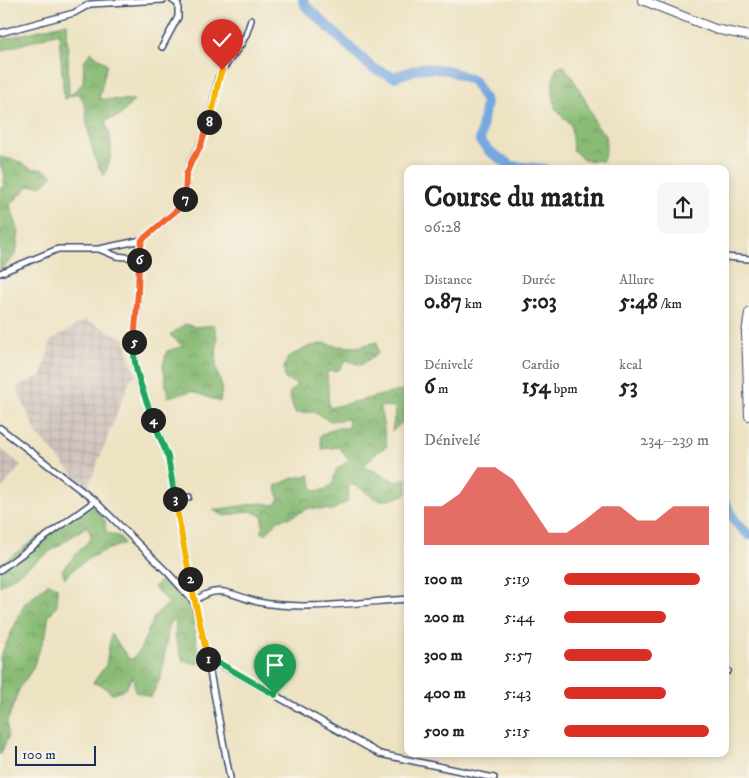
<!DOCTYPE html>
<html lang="fr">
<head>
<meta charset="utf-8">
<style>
  body { margin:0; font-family:"IM FELL DW Pica",serif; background:#f6f6f6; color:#202124; height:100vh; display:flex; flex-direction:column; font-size:19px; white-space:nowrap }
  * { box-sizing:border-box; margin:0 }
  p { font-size:16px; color:#757577 }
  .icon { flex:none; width:28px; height:28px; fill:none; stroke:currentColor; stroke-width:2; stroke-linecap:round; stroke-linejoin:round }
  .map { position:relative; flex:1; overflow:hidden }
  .details { position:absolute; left:404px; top:165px; width:325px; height:592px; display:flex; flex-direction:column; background:#fff; border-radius:10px; box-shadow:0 2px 8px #0003 }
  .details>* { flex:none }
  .scale { position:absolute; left:15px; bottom:12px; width:81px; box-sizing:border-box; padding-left:5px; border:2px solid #1b2f5e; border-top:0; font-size:14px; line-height:18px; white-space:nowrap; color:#1b2f5e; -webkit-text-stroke:4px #f7f3e8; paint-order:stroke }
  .pin { position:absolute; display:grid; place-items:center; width:42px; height:42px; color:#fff; margin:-51px -21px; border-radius:50% 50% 50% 0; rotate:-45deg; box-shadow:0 0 5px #0007 }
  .pin .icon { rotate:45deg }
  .km { position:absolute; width:25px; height:25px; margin:-12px; border-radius:50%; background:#222; color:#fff; font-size:14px; line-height:25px; text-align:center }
  .round { display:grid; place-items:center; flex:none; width:52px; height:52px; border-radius:10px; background:#f6f6f6 }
  .headline { display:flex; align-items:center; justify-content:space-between; height:85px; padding:0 20px }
  h1 { font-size:28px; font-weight:700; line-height:38px }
  .stats { display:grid; grid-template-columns:repeat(3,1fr); gap:8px; height:85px; padding:5px 20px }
  .stats div { display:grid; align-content:center }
  .stats b { font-size:21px; font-weight:700 }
  .stats small { font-size:14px; font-weight:400 }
  .stats p { font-size:14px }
  .chart { height:140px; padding:10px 20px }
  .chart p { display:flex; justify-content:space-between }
  .chart svg { width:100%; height:90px; margin-top:5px; fill:#d93025; opacity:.7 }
  ul { padding:0 20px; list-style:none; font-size:16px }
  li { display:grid; grid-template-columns:80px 60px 1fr; align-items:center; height:38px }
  li i { height:12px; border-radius:6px; background:#d93025 }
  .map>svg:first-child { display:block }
  .industrial { fill:url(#industrial-grid) }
  .forest { fill:url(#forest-crowns); stroke:#52756a }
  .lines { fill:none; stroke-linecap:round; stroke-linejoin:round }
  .river { stroke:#75a7e0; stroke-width:10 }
  .street-casing { stroke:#3a4a6d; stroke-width:8 }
  .secondary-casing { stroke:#3a4a6d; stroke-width:10 }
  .street { stroke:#fff; stroke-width:5 }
  .secondary { stroke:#fff; stroke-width:8 }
  .split-1-casing { stroke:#fff; stroke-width:10 }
  .split-2-casing { stroke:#fff; stroke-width:10 }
  .split-3-casing { stroke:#fff; stroke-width:10 }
  .split-4-casing { stroke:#fff; stroke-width:10 }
  .split-5-casing { stroke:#fff; stroke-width:10 }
  .split-6-casing { stroke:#fff; stroke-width:10 }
  .split-7-casing { stroke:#fff; stroke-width:10 }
  .split-8-casing { stroke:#fff; stroke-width:10 }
  .split-9-casing { stroke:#fff; stroke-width:10 }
  .split-1 { stroke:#22a559; stroke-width:6 }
  .split-2 { stroke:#f5b400; stroke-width:6 }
  .split-3 { stroke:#f5b400; stroke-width:6 }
  .split-4 { stroke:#22a559; stroke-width:6 }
  .split-5 { stroke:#22a559; stroke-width:6 }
  .split-6 { stroke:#f0652b; stroke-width:6 }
  .split-7 { stroke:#f0652b; stroke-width:6 }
  .split-8 { stroke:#f0652b; stroke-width:6 }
  .split-9 { stroke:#f5b400; stroke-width:6 }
</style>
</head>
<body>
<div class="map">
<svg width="749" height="778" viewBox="0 0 749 778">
  <defs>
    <pattern id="industrial-grid" width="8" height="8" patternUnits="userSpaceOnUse" patternTransform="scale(1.25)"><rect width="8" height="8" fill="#cec1ba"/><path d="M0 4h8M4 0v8" fill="none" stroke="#b0a6a2"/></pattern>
    <pattern id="forest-crowns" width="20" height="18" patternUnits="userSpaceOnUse" patternTransform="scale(1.25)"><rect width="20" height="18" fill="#89bb75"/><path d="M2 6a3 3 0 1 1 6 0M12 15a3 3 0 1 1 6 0" fill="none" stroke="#6f9863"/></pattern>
  </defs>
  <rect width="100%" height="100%" fill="#f7f3e8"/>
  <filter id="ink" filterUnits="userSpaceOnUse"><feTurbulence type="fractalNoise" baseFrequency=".02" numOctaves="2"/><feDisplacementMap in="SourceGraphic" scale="10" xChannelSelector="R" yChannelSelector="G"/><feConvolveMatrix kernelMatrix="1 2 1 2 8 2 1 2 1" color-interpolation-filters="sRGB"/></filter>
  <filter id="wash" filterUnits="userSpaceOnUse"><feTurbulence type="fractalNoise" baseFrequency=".0096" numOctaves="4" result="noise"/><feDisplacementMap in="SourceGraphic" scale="20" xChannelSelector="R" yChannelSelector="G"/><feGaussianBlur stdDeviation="1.12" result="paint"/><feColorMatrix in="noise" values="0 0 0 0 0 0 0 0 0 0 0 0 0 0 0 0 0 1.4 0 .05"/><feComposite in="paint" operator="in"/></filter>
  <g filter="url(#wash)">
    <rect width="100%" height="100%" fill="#ede3c3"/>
    <path class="industrial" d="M85,320L124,338L136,375L130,380L87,490L37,434L16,387L43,375L50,341Z
      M0,448L21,465L0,491Z"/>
    <path class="forest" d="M67,23L69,96L83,83L84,61L91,52L107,64L99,99L134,100L120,116L105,121C113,144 114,153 104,176C94,160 90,142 87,123C85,109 88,106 78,93L64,99L59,33L0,51V40Z
      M564,66C574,79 582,93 589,108C596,122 593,124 606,135V151L603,161L583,160L573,150L571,125L556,110L553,94V80L557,67Z
      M0,157L15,160L32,169H43L53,175L43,185L29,186L10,205L19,232L16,254L0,271V189L4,186L5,174L0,165Z
      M185,324L196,327L214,325L217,337L216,367L222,387L220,402L192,391L168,397L163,365L167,351L183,346L170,335Z
      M377,342L378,353L361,365L346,360L339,370L327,372L329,408L407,389V400L405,401L404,421L392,431L396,407L380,406L387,446L376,453L364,466L397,482L407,479V493C397,498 384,504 373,497C361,490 365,488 349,484L347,502L332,510L309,508L291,517L278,520L266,534L262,533L263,516L250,511L225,516L213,510L260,503L275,505L279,498L275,486L293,478L310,475L313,491L324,490L333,484L336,470L349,460L339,447L322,449L320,436L334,428H348L349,419L330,421L313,412L295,413L289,394L297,384L285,379L284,368L288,357L308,347L324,343L337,346L356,347Z
      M90,501L105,520L106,532L120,537L124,544C101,551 81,560 65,578L62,570L92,537L87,526L0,586V564Z
      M163,578L192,607L199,664L183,661L175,637L176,618L169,625L161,677L151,697L135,692L133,676L126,688L112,694L102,685L93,683L106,665L111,634L130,660L139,652L155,615L169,603L154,587Z
      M49,583L57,587V606L49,615L46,633L32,670L20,687L7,722L8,737L0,755V657L25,603Z"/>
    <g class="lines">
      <path class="river" d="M303,0L306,6L372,68L394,77L421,68L448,70L474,81L486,102L480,141L489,151L512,166L546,169
        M725,503L737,524L749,535"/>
    </g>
  </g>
  <g filter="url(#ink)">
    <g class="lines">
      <g class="street-casing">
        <path id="street" d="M0,33L74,13L90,4L163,0
          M162,47L178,17V4L172,0
          M99,249L116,256L136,258L139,261L138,292L134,345L135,364L139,381L168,457L194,602C218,582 233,596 258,602C302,611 362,602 408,599
          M725,257L749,259
          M139,261V249L142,240
          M0,273L58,249H99L142,240L185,203L186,175L191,160L199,147L211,117L218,78L222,70L242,43L246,35L251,20
          M0,428L95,501L169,574L194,602L203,635L230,778
          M174,491L183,497H189
          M0,570L95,501
          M209,666L214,664L221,665L380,754L494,778
          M725,669L728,671"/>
      </g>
      <g class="secondary-casing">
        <path id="secondary" d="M642,0L715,29L749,36
          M749,313L746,333L749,416"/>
      </g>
      <use href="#street" class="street"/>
      <use href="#secondary" class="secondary"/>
    </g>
  </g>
  <g class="lines" filter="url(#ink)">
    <g class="split-1-casing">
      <path id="split-1" d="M208,659L209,666L214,664H221L275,695"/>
    </g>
    <g class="split-2-casing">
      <path id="split-2" d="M190,579L208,659"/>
    </g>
    <g class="split-3-casing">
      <path id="split-3" d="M175,499L190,579"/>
    </g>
    <g class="split-4-casing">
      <path id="split-4" d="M153,420L168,457L175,499"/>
    </g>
    <g class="split-5-casing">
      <path id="split-5" d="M134,342C132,370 145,394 153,420"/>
    </g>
    <g class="split-6-casing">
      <path id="split-6" d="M134,342L138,292L139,260"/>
    </g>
    <g class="split-7-casing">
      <path id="split-7" d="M139,260L142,240L185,203V199"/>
    </g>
    <g class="split-8-casing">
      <path id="split-8" d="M185,199L186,175L192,160L200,147L209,122"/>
    </g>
    <g class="split-9-casing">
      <path id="split-9" d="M209,122C216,105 215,87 222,70"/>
    </g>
    <use href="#split-1" class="split-1"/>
    <use href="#split-2" class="split-2"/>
    <use href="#split-3" class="split-3"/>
    <use href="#split-4" class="split-4"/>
    <use href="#split-5" class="split-5"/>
    <use href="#split-6" class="split-6"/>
    <use href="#split-7" class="split-7"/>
    <use href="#split-8" class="split-8"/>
    <use href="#split-9" class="split-9"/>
  </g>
</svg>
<div class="scale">100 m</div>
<div class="pin" style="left:275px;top:695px;background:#1e9e55"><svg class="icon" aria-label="arrive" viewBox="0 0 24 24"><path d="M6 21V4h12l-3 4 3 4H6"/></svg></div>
<div class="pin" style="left:222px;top:70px;background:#d93025"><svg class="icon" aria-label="check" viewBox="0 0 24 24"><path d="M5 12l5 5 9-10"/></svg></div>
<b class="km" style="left:208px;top:659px">1</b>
<b class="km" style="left:190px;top:579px">2</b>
<b class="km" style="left:175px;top:499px">3</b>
<b class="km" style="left:153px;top:420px">4</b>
<b class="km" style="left:134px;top:342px">5</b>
<b class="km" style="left:139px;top:260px">6</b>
<b class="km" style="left:185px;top:199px">7</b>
<b class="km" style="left:209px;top:122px">8</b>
<section class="details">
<div class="headline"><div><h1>Course du matin</h1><p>06:28</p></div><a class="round"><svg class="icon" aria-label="share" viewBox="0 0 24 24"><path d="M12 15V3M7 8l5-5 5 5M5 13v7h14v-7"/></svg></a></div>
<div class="stats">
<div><p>Distance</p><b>0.87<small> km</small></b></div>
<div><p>Durée</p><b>5:03</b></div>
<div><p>Allure</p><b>5:48<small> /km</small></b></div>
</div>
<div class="stats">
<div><p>Dénivelé</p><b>6<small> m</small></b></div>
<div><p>Cardio</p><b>154<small> bpm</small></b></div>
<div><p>kcal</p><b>53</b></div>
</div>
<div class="chart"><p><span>Dénivelé</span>234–239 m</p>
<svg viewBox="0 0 160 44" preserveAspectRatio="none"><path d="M0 44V25L10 25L20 19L30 6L40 6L50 12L60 25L70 38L80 38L90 32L100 25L110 25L120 32L130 32L140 25L150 25L160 25V44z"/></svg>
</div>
<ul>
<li><b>100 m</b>5:19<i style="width:94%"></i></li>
<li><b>200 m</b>5:44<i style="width:70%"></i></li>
<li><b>300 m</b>5:57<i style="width:61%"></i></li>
<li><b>400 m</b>5:43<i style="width:70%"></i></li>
<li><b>500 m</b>5:15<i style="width:100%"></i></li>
</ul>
</section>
</div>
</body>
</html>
